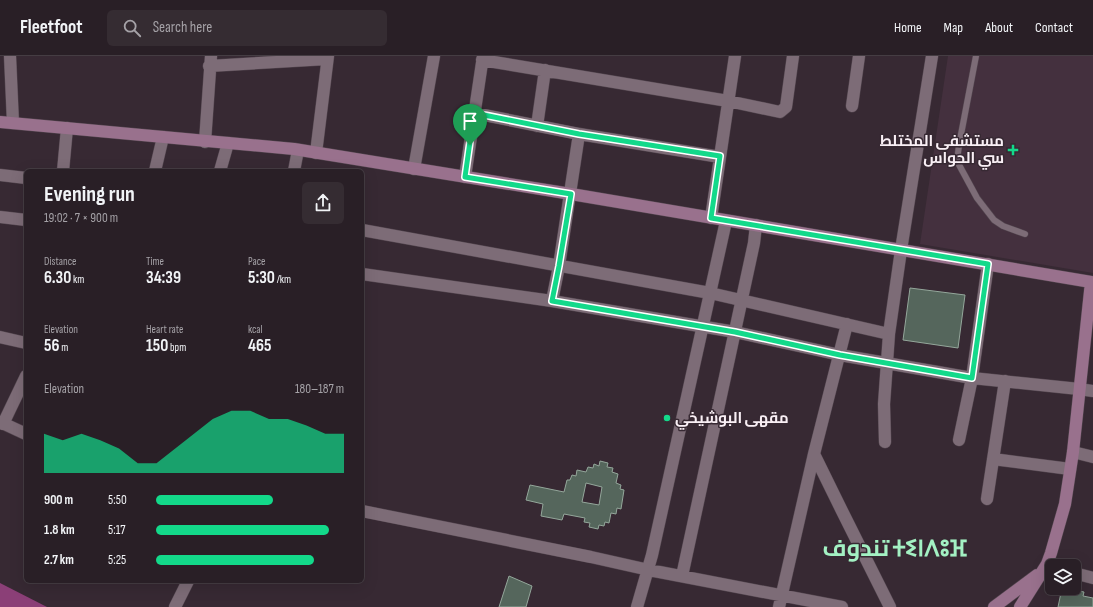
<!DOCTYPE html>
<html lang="en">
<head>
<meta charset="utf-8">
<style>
  body { margin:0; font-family:"Sofia Sans Condensed",Cairo,"Noto Sans Tifinagh",sans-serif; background:#352c32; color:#f1f3f6; height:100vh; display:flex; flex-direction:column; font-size:15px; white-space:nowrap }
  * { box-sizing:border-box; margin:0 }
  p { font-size:13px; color:#a5a2a7 }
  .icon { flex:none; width:22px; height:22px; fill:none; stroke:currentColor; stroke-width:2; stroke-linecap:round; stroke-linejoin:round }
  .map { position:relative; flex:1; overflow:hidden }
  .details { position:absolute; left:24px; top:113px; width:340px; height:414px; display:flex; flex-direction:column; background:#291f26; border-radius:6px; box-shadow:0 4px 16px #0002,0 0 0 1px #453d43 }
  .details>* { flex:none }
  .controls { position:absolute; left:1045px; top:503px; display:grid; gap:8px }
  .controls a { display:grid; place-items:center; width:36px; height:36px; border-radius:6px; background:#291f26; box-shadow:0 4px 16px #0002,0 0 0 1px #453d43; font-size:20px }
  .pin { position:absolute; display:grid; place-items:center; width:34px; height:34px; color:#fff; margin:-41px -17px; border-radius:50% 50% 50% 0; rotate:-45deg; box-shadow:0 0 4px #0007 }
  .pin .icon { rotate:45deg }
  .round { display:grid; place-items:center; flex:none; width:42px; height:42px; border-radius:6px; background:#352c32 }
  .summary { display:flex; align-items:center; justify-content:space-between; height:68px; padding:0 20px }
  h1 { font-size:22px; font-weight:700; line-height:30px }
  .stats { display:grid; grid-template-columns:repeat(3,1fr); gap:6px; height:68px; padding:4px 20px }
  .stats div { display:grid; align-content:center }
  .stats b { font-size:17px; font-weight:700 }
  .stats small { font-size:11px; font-weight:400 }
  .stats p { font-size:11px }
  .chart { height:112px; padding:8px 20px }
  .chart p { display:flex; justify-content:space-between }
  .chart svg { width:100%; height:72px; margin-top:4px; fill:#13d98a; opacity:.7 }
  ul { padding:0 20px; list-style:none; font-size:13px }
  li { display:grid; grid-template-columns:64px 48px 1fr; align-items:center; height:30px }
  li i { height:10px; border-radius:5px; background:#13d98a }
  header { display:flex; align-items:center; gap:24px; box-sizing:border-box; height:56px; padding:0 20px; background:#291f26; border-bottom:1px solid #453d43 }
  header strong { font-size:19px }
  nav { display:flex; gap:22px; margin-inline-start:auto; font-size:14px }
  .search { width:280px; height:36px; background:#352c32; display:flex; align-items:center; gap:10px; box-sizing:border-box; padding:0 14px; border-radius:6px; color:#a5a2a7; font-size:15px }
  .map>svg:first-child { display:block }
  .built { fill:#44303e }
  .water { fill:#8b3f77 }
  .building { fill:#55665c; stroke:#94a79b; fill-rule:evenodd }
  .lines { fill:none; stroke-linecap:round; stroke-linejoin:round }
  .service-casing { stroke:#53464f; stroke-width:7 }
  .minor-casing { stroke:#53464f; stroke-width:13 }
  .tertiary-casing { stroke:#53464f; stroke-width:13 }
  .secondary-casing { stroke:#53464f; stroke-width:13 }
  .service { stroke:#7d6c77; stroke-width:6 }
  .minor { stroke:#7d6c77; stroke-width:12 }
  .tertiary { stroke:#7d6c77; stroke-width:12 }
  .secondary { stroke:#99718d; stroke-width:12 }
  .route-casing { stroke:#fff; stroke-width:8 }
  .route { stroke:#13d98a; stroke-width:5 }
  .poi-dot { fill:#13d98a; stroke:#372933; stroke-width:1.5 }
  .labels { text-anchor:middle; stroke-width:3; stroke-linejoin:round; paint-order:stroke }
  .poi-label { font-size:15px; font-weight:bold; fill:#f9eff5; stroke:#372933; text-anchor:end }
  .town-label { font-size:23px; font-weight:bold; fill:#a3f1c3; stroke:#372933 }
</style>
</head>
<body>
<header>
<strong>Fleetfoot</strong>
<div class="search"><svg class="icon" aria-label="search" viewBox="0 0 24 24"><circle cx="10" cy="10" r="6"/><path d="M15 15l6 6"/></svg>Search here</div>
<nav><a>Home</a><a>Map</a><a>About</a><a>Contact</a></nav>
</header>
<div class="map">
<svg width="1093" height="551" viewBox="0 0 1093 551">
  <rect width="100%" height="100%" fill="#372933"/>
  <path class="built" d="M948,0H1093V217L920,188Z"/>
  <path class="water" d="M0,527L47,551H0Z"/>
  <path class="building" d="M910,232L965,239L958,292L903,284Z
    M600,405L608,407L607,411L613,412L612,416L618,418L616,427L621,429L620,433L624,434L621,453L617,452L616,458L611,457L609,467L605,466L604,470L599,469L598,473L589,471L590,467L584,466L585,462L564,458L562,464L541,460L543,448L526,444L530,429L564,436L567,424H570L572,419L576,420L577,414L586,416L588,411L593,412L594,408L599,410ZM586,427L602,431L599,449L582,446Z
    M509,520L532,530L526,551H499Z
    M1062,532L1084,536L1083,540L1093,542V551H1058Z"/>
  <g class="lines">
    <g class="service-casing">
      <path id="service" d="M976,0L959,89L957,105L977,142L994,164L1003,170L1025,178"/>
    </g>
    <g class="minor-casing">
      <path id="minor" d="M10,0L13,67
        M482,4L728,45L780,56L786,51L793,0
        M209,10L327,3
        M852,50L859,0
        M474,57L579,78L720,101
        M537,70L545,14
        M205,86L211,0
        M316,97L328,0
        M414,113L434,0
        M63,115L67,72
        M155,115L163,81
        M220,115L228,87
        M294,115L298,94
        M0,119L26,122
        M465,121L483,0
        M0,161L26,164
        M711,162L735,0
        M362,174L710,237L889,278
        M362,218L552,245L735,276L840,299L972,322L1079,333
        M552,245L559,210L579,78
        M0,281L26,287
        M0,366L26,378
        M3,368L26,320
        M959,384L972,322L988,208
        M885,386L884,348L889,278L901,194L932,0
        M1073,396L1093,401
        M814,398L842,455L890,551
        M993,403L1070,413
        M987,443L1005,325
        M362,455L591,501L649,514L842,551
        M1074,517L1093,522
        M682,520L754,187L756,169
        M175,551L188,525
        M637,551L652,499L726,165
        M779,551L814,398L847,268"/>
    </g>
    <g class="tertiary-casing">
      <path id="tertiary" d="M1079,333L1093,335"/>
    </g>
    <g class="secondary-casing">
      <path id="secondary" d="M0,66L294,93L571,138L1091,226L1073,396L1065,448L1051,497L1047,508L1020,551
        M994,551L1037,519"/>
    </g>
    <use href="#service" class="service"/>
    <use href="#minor" class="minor"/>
    <use href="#tertiary" class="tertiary"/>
    <use href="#secondary" class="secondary"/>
  </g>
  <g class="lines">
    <g class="route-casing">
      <path id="route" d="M474,57L579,78L720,100L711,162L988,208L972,322L840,299L735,276L552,245L559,210L571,138L465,121Z"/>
    </g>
    <use href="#route" class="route"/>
  </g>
  <g class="poi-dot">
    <path d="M1011 88h4v4h4v4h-4v4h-4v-4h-4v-4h4z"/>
    <circle cx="667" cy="362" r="4"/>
  </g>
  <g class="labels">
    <g class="poi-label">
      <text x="1004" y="90">مستشفى المختلط<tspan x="1004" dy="17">سي الحواس</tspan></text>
      <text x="675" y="367" text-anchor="start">مقهى البوشيخي</text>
    </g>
    <g class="town-label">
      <text x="895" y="500">تندوف ⵜⵉⵏⴷⵓⴼ</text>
    </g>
  </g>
</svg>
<div class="controls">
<a><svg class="icon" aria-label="layers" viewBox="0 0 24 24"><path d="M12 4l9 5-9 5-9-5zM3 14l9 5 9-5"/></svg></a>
</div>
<div class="pin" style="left:470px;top:89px;background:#1e9e55"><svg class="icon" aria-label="arrive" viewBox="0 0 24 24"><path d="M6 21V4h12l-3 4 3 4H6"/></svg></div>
<section class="details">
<div class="summary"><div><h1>Evening run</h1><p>19:02 · 7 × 900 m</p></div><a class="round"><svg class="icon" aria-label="share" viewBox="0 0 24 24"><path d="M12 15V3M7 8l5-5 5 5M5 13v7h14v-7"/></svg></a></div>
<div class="stats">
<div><p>Distance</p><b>6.30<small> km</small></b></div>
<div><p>Time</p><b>34:39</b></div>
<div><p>Pace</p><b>5:30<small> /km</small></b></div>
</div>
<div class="stats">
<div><p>Elevation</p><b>56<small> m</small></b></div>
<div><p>Heart rate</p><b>150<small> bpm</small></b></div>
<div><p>kcal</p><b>465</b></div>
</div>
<div class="chart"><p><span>Elevation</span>180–187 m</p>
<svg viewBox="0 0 160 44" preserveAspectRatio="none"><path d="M0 44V20L10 24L20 20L30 24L40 29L50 38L60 38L70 29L80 20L90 11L100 6L110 6L120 11L130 11L140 15L150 20L160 20V44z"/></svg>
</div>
<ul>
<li><b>900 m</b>5:50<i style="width:62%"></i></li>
<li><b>1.8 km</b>5:17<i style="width:92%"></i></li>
<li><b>2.7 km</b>5:25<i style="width:84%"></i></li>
</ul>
</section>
</div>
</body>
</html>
